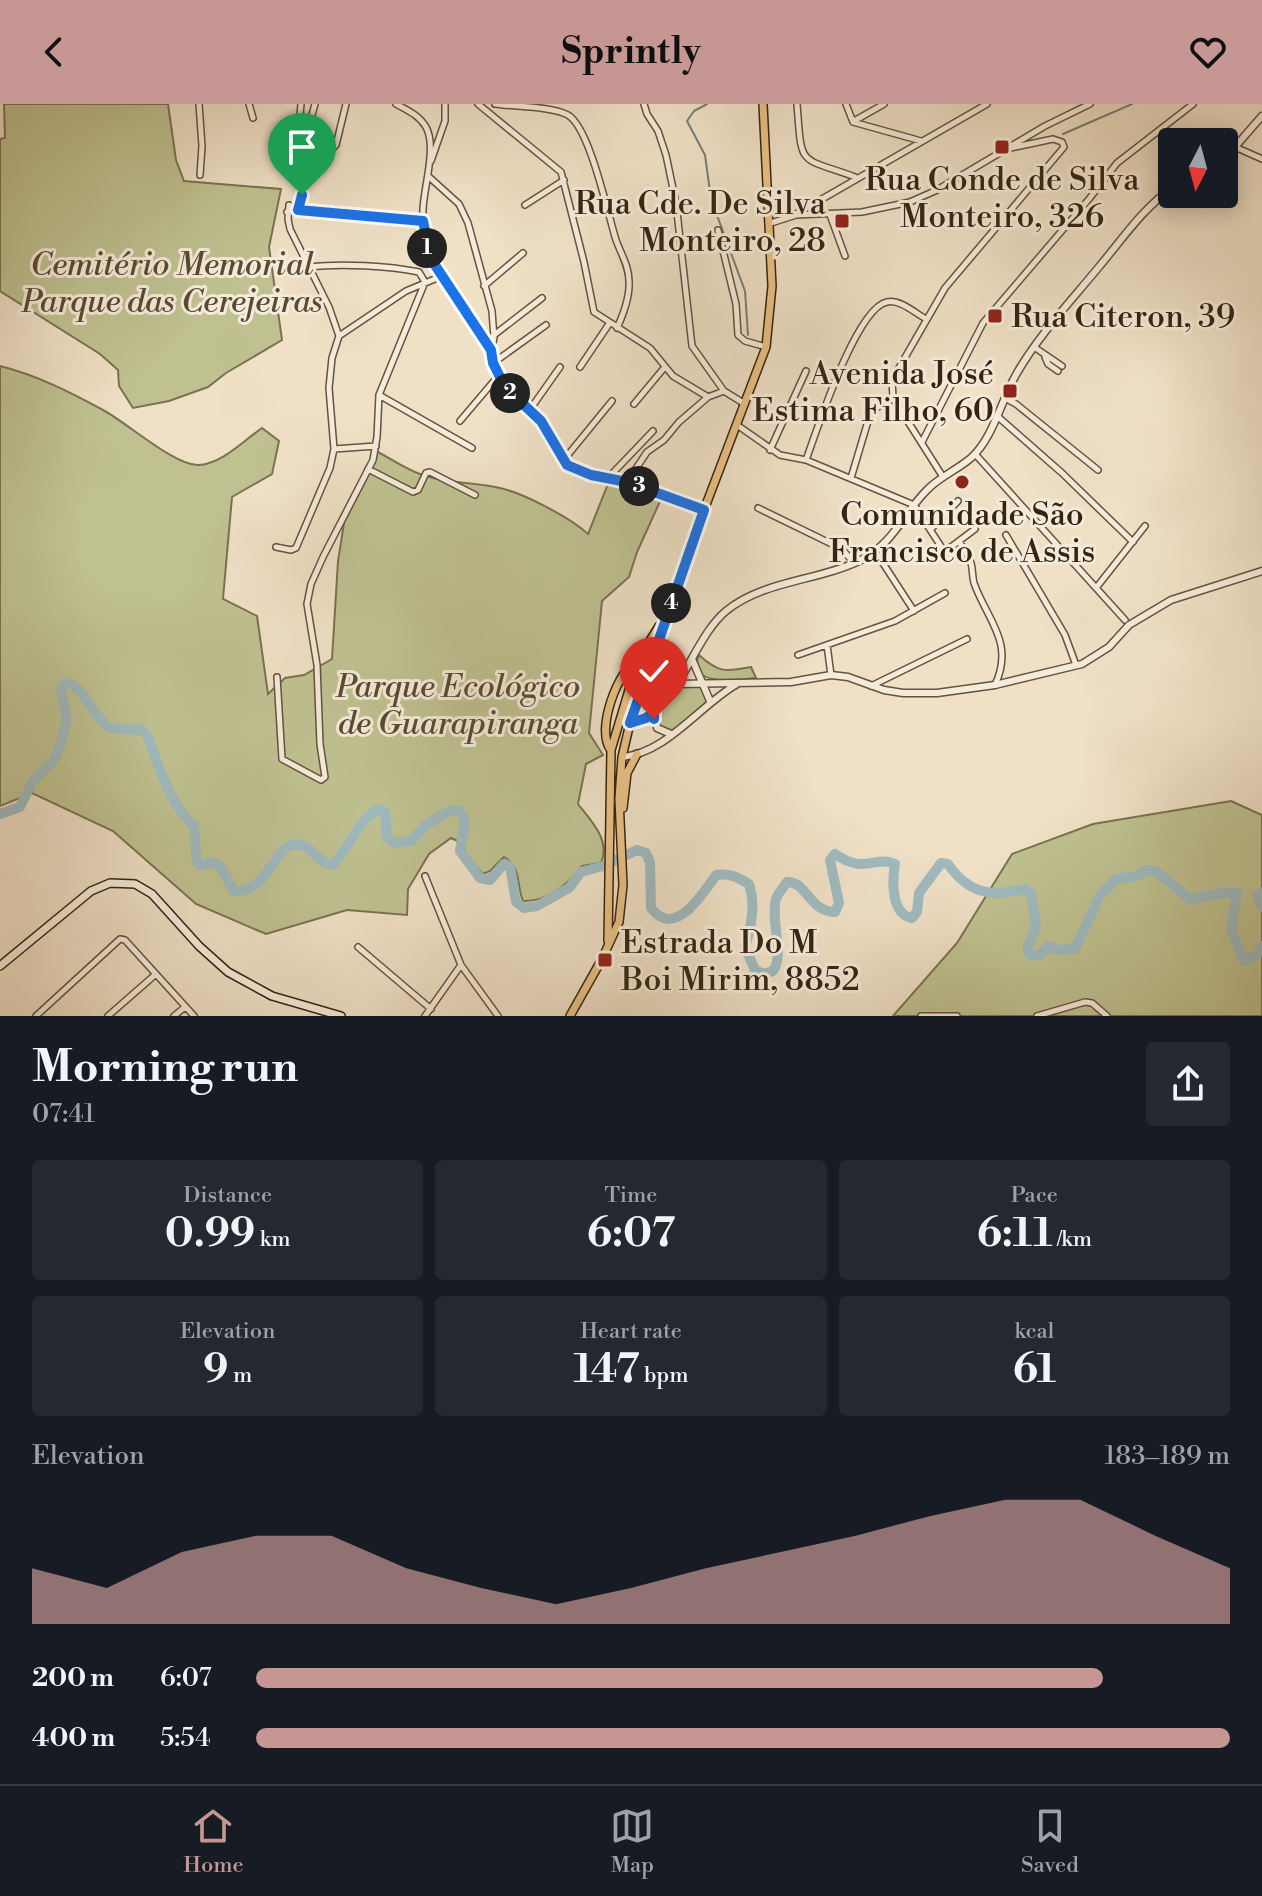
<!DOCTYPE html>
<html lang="en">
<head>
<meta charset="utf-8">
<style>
  body { margin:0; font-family:"Libre Bodoni",serif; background:#242831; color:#f1f3f6; height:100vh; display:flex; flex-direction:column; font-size:30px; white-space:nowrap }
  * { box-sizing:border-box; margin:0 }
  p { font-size:26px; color:#9ea1a6 }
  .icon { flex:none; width:44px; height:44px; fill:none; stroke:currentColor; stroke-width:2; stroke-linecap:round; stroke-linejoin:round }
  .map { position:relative; height:912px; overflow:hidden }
  .panel { display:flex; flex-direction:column; background:#171b24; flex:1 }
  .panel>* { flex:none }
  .needle { width:52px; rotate:186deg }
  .buttons { position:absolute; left:1158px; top:24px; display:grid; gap:16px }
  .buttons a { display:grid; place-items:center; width:80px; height:80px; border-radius:8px; background:#171b24; box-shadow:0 4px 20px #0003; font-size:40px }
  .pin { position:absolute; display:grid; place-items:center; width:68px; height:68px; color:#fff; margin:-82px -34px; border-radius:50% 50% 50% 0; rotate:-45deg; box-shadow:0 0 8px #0007 }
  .pin .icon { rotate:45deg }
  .km { position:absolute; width:40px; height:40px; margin:-20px; border-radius:50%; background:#222; color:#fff; font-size:22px; line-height:40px; text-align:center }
  .round { display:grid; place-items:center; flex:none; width:84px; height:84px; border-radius:8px; background:#242831 }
  .overview { display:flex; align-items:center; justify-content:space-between; height:136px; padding:0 32px }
  h1 { font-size:44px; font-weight:800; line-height:60px }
  .figures { display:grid; grid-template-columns:repeat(3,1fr); gap:12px; height:136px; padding:8px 32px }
  .figures div { display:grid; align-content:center; border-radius:8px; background:#242831; text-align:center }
  .figures b { font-size:40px; font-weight:800 }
  .figures small { font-size:22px; font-weight:400 }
  .figures p { font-size:22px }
  .chart { height:224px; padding:16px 32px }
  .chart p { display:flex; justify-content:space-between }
  .chart svg { width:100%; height:144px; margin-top:8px; fill:#c59692; opacity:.7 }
  ul { padding:0 32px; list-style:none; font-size:26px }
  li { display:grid; grid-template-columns:128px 96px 1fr; align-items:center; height:60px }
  li i { height:20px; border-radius:10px; background:#c59692 }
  header { display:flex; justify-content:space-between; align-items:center; height:104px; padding:0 32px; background:#c59692; color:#111; font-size:36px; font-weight:800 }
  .tab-bar { display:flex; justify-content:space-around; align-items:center; height:112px; border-top:2px solid #363941; background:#171b24; font-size:22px; color:#9ea1a6 }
  .tab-bar a { display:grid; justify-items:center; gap:4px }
  .tab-bar .selected { color:#c59692 }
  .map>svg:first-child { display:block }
  .green { fill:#bfc191; stroke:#7a7251; stroke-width:2 }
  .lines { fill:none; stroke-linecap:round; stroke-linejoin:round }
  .stream { stroke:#757e79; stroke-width:2 }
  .river { stroke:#9fbabf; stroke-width:10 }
  .minor-casing { stroke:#64533e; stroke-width:8 }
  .tertiary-casing { stroke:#64533e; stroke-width:9 }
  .secondary-casing { stroke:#352411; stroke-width:10 }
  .primary-casing { stroke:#352411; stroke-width:10 }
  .minor { stroke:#f5ebda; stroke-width:5 }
  .tertiary { stroke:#f5ebda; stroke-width:6 }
  .secondary { stroke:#f5ebda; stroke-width:7 }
  .primary { stroke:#e8c083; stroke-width:7 }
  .route-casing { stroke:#fff; stroke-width:16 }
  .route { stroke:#1a73e8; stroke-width:10 }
  .poi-dot { fill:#8f2418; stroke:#f5ebda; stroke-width:3 }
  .labels { text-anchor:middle; stroke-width:6; stroke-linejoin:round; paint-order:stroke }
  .poi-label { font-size:32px; fill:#352411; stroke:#f5ebda }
  .park-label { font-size:32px; font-style:italic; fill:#584b31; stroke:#f5ebda }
</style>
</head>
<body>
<header><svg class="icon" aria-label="back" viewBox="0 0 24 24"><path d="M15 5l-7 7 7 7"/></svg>Sprintly<svg class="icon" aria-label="heart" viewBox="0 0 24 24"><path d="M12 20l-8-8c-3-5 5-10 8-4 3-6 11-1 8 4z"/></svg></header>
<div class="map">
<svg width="1262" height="912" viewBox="0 0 1262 912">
  <rect width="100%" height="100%" fill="#efe0c6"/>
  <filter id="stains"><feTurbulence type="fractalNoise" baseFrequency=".0025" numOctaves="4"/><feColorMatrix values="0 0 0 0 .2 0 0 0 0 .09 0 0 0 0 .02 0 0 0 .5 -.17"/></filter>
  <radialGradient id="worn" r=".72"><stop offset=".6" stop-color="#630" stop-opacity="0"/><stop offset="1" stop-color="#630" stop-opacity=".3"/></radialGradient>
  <path class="green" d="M4,0H168L176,56L184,77L281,85L269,143L282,236L226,269L208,283L169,297L133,304L119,282L118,266L100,250L0,187V35L5,34Z
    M0,262C36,271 70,288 103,306C126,318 176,363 199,361C223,359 243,337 262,324L279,337L272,370L232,393L223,495L257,512L268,590L285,574L304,571L332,555L338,457L345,413L376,347C390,354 405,365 420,370C447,380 473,378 500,384C523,389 571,414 588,430L610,375L627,378L662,393L637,448L629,473L602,497L589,629L603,651L586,660L578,700C591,717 611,736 601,759L582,762C568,780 548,798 523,797C516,781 522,763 504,753L490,767L483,770L468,754L462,739L451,734L429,750L408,785L407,811L347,806L266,830L196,800L113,727L32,689L0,702Z
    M699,551C719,569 725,568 751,563L756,574C739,576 686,584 699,551Z
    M701,579L710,597L673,628L658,624L655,607L675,582Z
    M1231,697L1262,711V912H893L957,839L1012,750L1093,720Z"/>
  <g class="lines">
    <path class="stream" d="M707,0L694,7L687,17L705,51L711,95L745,187L748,231
      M1063,30L1132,0"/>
    <path class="river" d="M0,710L20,703L32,678L54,656L62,636L67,616L61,586L65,580C82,577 92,613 109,623C118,627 132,624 142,626L148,633C160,664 169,699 194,722L197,758L201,762L210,758L220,762L234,787C270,788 272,743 295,740C311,739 316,759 332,761C351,745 355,717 379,705L385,708L387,733L394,739L411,737L427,720L451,706L459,707L465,715L460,747L480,774L490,776L504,760L510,762L516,798L524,804L537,802L569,784L581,768L603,762L637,746L646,749L650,758L651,804C675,836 703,789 716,771C730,769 737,773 749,780C756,801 751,823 745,843L755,866L764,870L773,867C785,852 770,816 776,795C778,789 783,784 787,778C807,777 808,807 835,808L839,799L830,756L835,750C865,771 876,751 895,760C892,778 891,810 912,814L917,808L919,789L941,759L948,760C968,789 991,794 1024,785L1031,789L1036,823L1028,843L1029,850L1038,852L1049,842L1058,846L1075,845L1100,791L1116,775L1137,772L1146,766L1157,768L1190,795L1222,789H1237L1231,825L1244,857L1257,851L1262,842
      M1262,788L1257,792L1262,803"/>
    <g class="minor-casing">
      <path id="minor" d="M199,0L202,42L200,71
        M249,0L253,14
        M396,0C407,6 419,11 426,23C437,43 424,82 423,105C422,122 425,139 431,155L491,246L493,259L505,283L541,317L567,361L591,371L627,378L704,406
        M478,0L561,68L584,158L594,208L650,244L673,272L708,293
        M495,0C515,3 551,2 568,11C590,24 608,111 616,136C621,150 629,162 629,177C630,192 623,211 617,224
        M644,0L647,10L658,27L666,51L676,99L692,242L724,287L745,300
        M797,0C802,65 798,52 855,73
        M846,0L853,18L921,37
        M854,17L884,0
        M307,29L315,0
        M296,43L332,45L336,41L346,0
        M1235,43L1262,55
        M431,57L445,17V0
        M428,72L459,100L468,119L492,207L494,234L491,246
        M525,101L564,76
        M298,106L302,87L296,54L301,0
        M287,108L294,106L423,117
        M796,110L987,0
        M830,111L845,152
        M771,119L796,111L862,108L910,98L937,86L1045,22L1090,0
        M718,126L736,200L738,231L745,237L766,243
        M484,182L523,149
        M339,232L406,187L442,172
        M485,238L542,194
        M1034,243L1062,262
        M1045,253L1048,260L1058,267
        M493,259L546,221
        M580,263L609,220
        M379,291L472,344
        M1005,294L1016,300L1098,366
        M634,300L664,264
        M529,307L560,263
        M997,312L1062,369L1133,438
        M460,317L499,271
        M737,321L780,351L806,356L914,401L944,447
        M922,338L983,219L1089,95L1117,59L1193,0
        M334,345L376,342
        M770,346L806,267
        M975,350L1125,516
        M567,352L612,297
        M806,356C817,326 856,204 887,198C900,195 915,209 926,215
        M368,365L413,388L418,386L426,369L430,368L475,391
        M943,373L893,294L892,276L945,184L1064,43L1062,38L1053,35L1006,45
        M608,374L653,327
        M851,374L871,307L893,294
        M627,378L647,348L664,336L679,318L708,293L724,287
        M758,404L842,445L854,459
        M931,425L958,397
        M1006,431L1065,531L1076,561
        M959,437C963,444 968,452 971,459C973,466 972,472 974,479C987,516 1015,538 995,581
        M276,443L291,446L296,444L330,364L334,345L329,284L332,254L339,232L329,203L290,125L288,115L289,101
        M875,447L914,507
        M931,452L951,443L975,425
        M1096,484L1145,422
        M827,541L831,571
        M798,551L895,517L945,489
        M277,573L282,655L321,676L325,673L320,640L317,561L307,500L311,480L323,453L373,356L377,333L379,291L425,178L419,168C389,162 341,159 310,163
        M871,582L967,535
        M425,772L461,861L498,912
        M358,843L431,905
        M36,912L120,835L125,836L194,912
        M108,912L156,870
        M174,912L185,903
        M425,912L461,861
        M921,912H957
        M1037,912L1085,898L1092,899L1107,912"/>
    </g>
    <g class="tertiary-casing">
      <path id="tertiary" d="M1224,51L1235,43L1262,12
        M692,555L710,597
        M676,580L791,578L831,571L848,573L884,586L903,589H937L995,581L1082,560L1109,543L1129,521L1171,496L1262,467
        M654,608L657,624L671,630
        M630,619C678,610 691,536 726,507C764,476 819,477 861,456C895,438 902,411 927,386C939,373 957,366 971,354C994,333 1001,296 1017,269C1039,231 1070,198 1098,164C1121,137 1142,105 1172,84
        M622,653C667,649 700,601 737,580"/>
    </g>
    <g class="secondary-casing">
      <path id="secondary" d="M0,862L91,787L110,779L135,780L152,790L199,842L228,868L272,892L341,912"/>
    </g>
    <g class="primary-casing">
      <path id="primary" d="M610,645C596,624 618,566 639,553
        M623,704L627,669L637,650
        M608,837L611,646L638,556L659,522
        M570,912L602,855L619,818L623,781L619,695L622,653L630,619L704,406L766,243L772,182L763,0"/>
    </g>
    <use href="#minor" class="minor"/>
    <use href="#tertiary" class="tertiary"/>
    <use href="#secondary" class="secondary"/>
    <use href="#primary" class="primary"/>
  </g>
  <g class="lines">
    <g class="route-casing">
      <path id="route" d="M302,91L298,106L423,117L431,155L491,246L493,259L505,283L541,317L567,361L591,371L627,378L704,406L630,619L646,614L654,608V615"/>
    </g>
    <use href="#route" class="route"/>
  </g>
  <g class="poi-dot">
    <rect x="994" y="35" width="16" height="16" rx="4"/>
    <rect x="834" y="109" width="16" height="16" rx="4"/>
    <rect x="987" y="204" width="16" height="16" rx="4"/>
    <rect x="1002" y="279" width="16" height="16" rx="4"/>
    <circle cx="962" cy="378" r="8"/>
    <rect x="597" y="848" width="16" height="16" rx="4"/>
  </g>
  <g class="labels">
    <g class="poi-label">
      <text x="1002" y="86">Rua Conde de Silva<tspan x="1002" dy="37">Monteiro, 326</tspan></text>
      <text x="826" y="110" text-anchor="end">Rua Cde. De Silva<tspan x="826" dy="37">Monteiro, 28</tspan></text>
      <text x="1011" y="223" text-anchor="start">Rua Citeron, 39</text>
      <text x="994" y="280" text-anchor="end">Avenida José<tspan x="994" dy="37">Estima Filho, 60</tspan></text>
      <text x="962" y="421">Comunidade São<tspan x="962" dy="37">Francisco de Assis</tspan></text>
      <text x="621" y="849" text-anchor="start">Estrada Do M<tspan x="621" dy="37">Boi Mirim, 8852</tspan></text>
    </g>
    <g class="park-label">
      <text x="172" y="171">Cemitério Memorial<tspan x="172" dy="37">Parque das Cerejeiras</tspan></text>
      <text x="458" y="593">Parque Ecológico<tspan x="458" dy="37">de Guarapiranga</tspan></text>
    </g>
  </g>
  <rect width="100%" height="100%" filter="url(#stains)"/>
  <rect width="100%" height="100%" fill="url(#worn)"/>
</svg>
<div class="buttons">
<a><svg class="needle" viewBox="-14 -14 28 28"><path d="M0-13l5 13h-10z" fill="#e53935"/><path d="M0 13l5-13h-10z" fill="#9ea1a6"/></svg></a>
</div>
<div class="pin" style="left:302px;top:91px;background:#1e9e55"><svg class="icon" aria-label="arrive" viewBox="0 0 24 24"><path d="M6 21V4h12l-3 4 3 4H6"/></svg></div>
<div class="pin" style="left:654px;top:615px;background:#d93025"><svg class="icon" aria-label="check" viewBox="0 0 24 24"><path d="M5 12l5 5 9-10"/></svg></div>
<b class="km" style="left:427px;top:144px">1</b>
<b class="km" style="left:510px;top:289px">2</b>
<b class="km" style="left:639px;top:382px">3</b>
<b class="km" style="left:671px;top:499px">4</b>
</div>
<section class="panel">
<div class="overview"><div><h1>Morning run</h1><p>07:41</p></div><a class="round"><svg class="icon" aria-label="share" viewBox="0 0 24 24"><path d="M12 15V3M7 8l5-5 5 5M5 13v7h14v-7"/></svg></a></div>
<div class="figures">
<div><p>Distance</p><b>0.99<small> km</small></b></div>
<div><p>Time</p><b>6:07</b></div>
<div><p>Pace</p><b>6:11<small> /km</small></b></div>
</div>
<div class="figures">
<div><p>Elevation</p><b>9<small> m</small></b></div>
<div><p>Heart rate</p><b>147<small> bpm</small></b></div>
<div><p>kcal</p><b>61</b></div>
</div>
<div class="chart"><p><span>Elevation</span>183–189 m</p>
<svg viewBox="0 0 160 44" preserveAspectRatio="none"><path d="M0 44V27L10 33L20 22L30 17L40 17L50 27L60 33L70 38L80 33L90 27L100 22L110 17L120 11L130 6L140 6L150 17L160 27V44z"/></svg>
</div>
<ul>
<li><b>200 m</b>6:07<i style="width:87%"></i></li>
<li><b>400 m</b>5:54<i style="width:100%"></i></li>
</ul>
</section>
<nav class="tab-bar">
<a class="selected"><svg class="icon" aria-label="home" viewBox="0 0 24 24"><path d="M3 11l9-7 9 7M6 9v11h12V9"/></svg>Home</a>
<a><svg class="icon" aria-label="map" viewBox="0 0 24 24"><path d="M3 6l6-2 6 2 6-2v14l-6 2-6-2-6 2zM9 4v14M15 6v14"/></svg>Map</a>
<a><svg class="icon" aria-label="saved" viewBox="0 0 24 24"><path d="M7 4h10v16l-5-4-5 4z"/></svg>Saved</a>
</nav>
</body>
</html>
